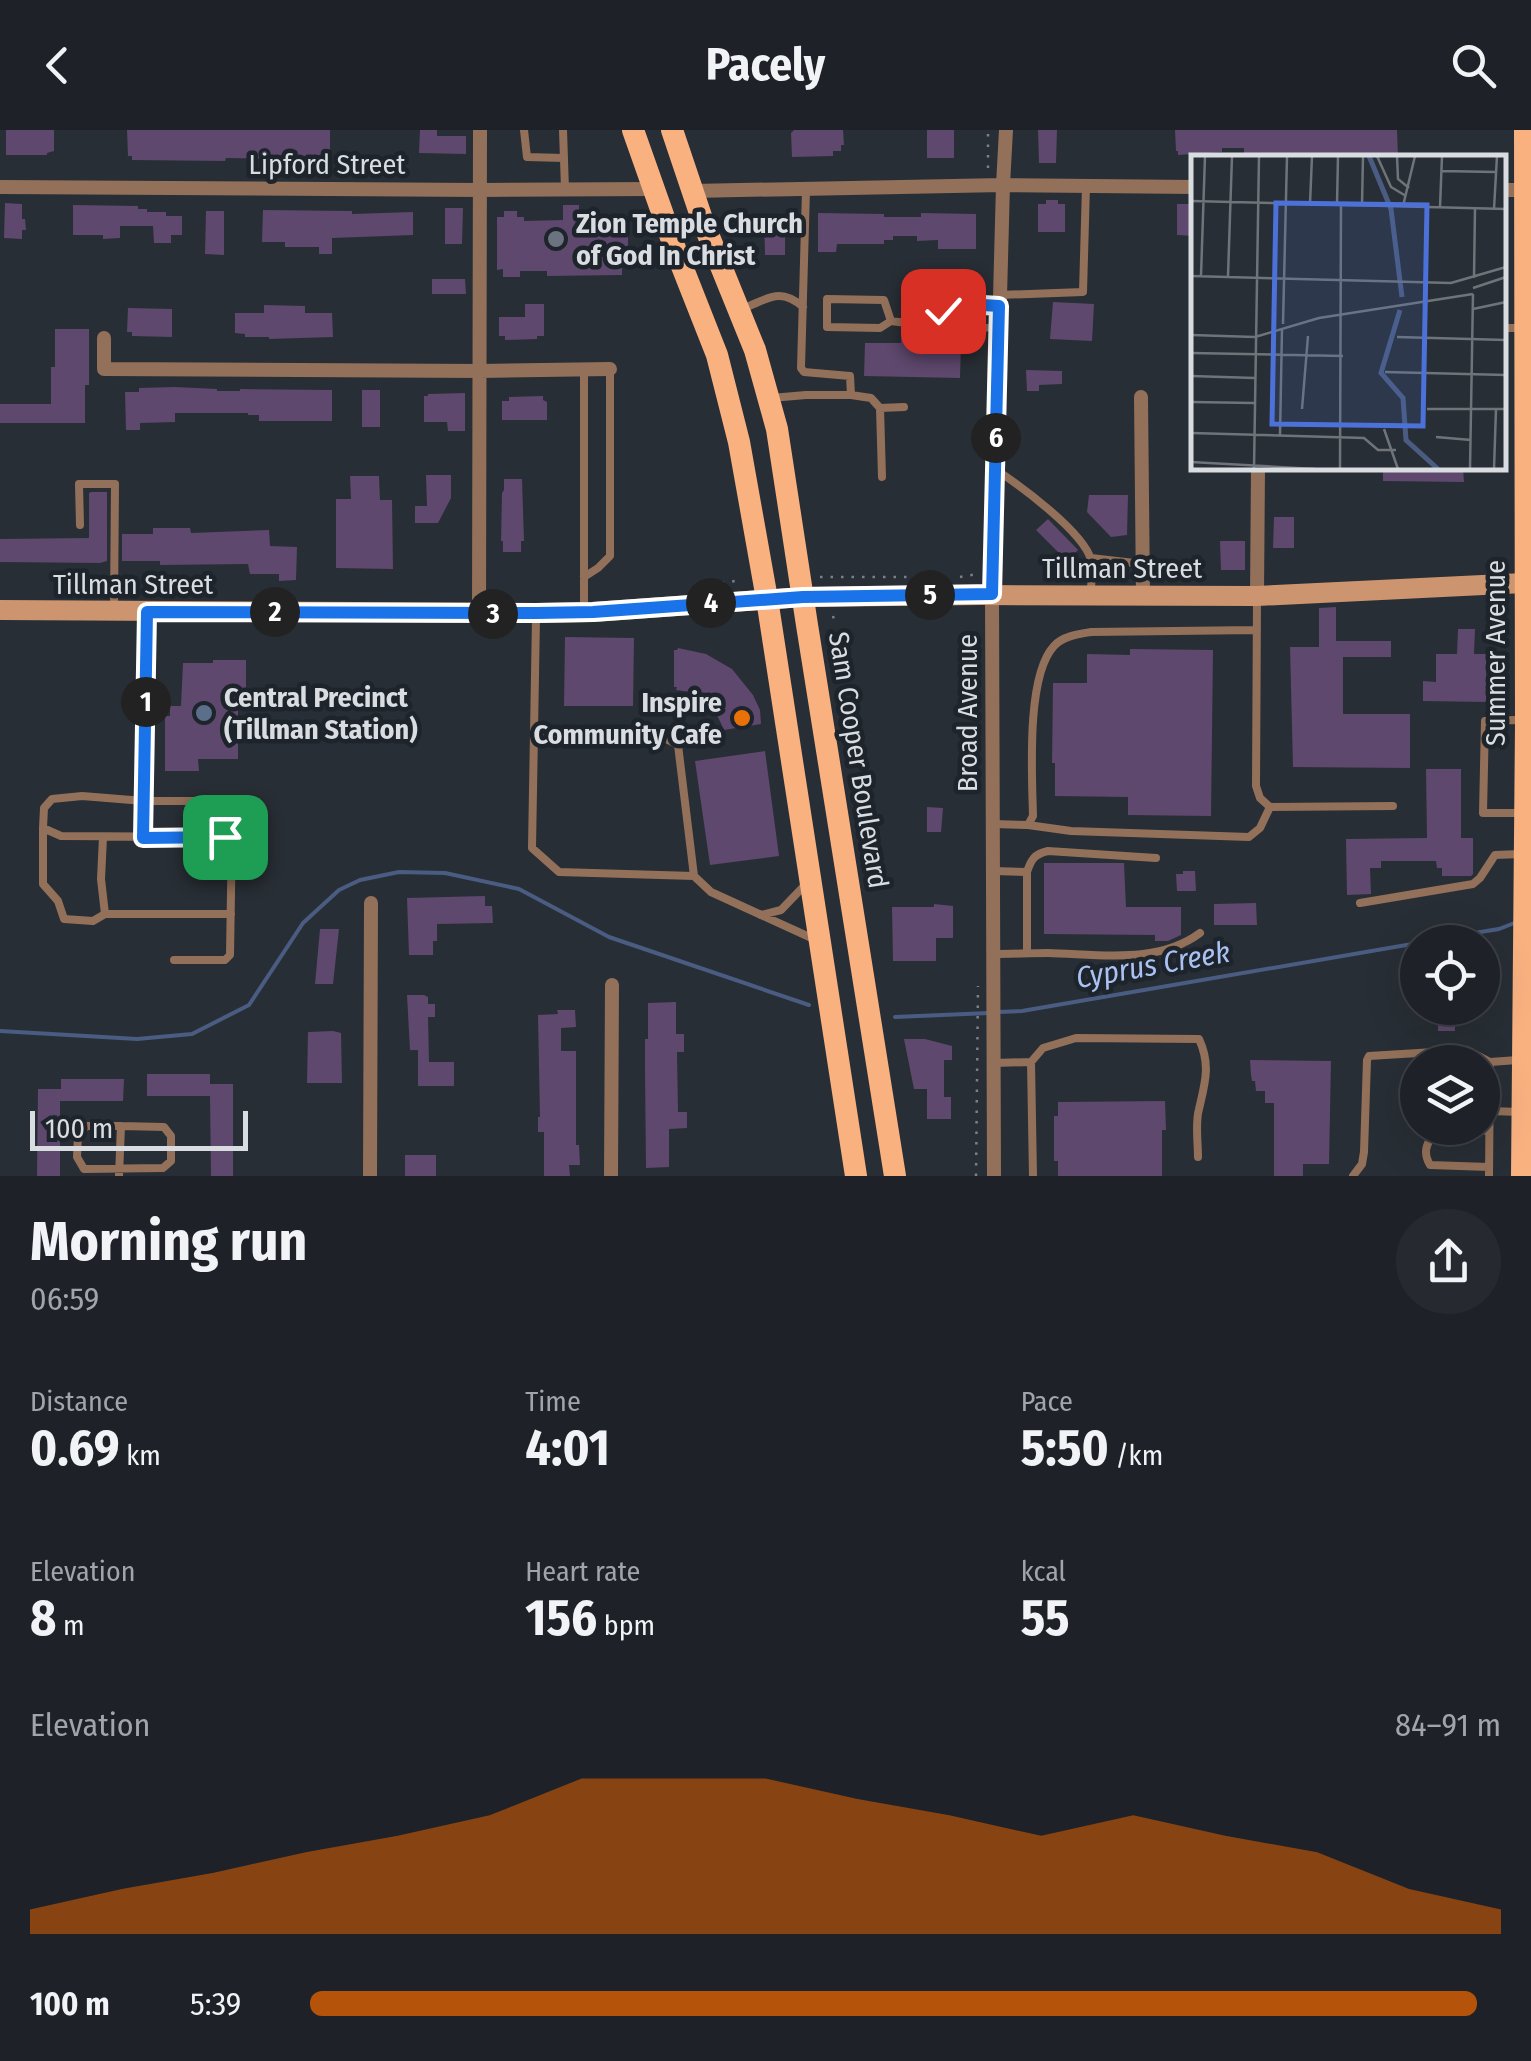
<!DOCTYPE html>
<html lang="en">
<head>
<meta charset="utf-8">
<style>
  body { margin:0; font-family:"Fira Sans Condensed",sans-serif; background:#262a30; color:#f1f3f6; height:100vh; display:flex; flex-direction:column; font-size:38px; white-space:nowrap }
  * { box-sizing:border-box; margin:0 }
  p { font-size:32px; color:#a1a4a8 }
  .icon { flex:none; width:55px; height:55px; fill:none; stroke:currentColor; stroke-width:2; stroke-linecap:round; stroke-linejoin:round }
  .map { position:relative; height:1046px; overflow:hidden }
  .details { display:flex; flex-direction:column; background:#1e2228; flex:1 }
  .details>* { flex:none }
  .tools { position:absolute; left:1400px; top:795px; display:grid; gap:20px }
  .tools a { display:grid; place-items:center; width:100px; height:100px; border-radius:50%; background:#1e2228; box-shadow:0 10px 40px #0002,0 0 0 2px #3c3f45; font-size:50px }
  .scale { position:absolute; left:30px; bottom:25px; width:218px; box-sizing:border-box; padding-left:10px; border:5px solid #d9dde2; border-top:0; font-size:28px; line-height:35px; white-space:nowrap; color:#d9dde2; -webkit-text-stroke:8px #1e242b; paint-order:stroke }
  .pin { position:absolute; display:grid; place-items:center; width:85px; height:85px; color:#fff; margin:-42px; border-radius:20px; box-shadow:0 5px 15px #0006 }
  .km { position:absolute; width:50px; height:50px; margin:-25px; border-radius:50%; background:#222; color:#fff; font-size:28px; line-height:50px; text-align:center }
  .round { display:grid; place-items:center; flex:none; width:105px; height:105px; border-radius:52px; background:#262a30 }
  .head { display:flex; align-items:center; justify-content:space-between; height:170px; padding:0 30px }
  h1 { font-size:55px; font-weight:700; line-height:75px }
  .stats { display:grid; grid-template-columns:repeat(3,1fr); gap:15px; height:170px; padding:10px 30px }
  .stats div { display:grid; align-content:center }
  .stats b { font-size:50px; font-weight:700 }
  .stats small { font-size:28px; font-weight:400 }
  .stats p { font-size:28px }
  .chart { height:280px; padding:20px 30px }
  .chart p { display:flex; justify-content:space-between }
  .chart svg { width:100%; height:180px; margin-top:10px; fill:#b45309; opacity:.7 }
  ul { padding:0 30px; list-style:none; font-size:32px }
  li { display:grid; grid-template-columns:160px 120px 1fr; align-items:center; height:75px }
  li i { height:25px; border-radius:12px; background:#b45309 }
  header { display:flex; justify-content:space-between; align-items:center; height:130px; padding:0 30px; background:#1e2228; font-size:45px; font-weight:700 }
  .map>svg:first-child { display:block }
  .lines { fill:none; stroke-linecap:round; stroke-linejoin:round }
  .stream { stroke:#4a5c81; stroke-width:4 }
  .building { fill:#5e486d }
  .path { stroke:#7c8187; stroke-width:2.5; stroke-dasharray:2.5 8; stroke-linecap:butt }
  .lane { stroke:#937059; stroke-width:8 }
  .street { stroke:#937059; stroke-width:14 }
  .secondary { stroke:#cc956f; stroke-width:20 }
  .primary { stroke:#f9b180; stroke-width:22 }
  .route-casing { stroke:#fff; stroke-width:20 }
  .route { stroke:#1a73e8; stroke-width:12 }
  .worship-dot { fill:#6b7280; stroke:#1e242b; stroke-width:4 }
  .service-dot { fill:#5c6f8a; stroke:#1e242b; stroke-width:4 }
  .food-dot { fill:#e8710a; stroke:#1e242b; stroke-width:4 }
  .labels { text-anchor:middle; stroke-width:9; stroke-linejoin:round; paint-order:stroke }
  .street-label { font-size:28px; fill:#d9dde2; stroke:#1e242b }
  .poi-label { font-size:28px; font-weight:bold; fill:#d9dde2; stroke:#1e242b; text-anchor:start }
  .water-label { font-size:30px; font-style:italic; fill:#aac2f3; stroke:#1e242b }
  .inset-river { fill:none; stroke:#4a5c81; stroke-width:5 }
  .inset-road { fill:none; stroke:#6f747a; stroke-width:2.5 }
  .view { fill:#4c72da; fill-opacity:0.15; stroke:#4c72da; stroke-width:5 }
  .inset-edge { fill:none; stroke:#d9dde2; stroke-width:5 }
</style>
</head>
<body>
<header><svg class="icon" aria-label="back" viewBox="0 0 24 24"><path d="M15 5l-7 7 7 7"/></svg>Pacely<svg class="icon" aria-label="search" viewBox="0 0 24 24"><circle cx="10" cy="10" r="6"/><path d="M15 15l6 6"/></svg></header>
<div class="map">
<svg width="1531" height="1046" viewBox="0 0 1531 1046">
  <rect width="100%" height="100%" fill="#282e35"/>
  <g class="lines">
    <path class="stream" d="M1419,812L1499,799L1517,792
      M998,882L1022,881L1418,813
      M895,887L989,883
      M0,901L137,909L192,904L249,875L303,793L339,760L360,750L399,742L445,743L519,759L609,807L809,875"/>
  </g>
  <path class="building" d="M6,0H54V21L47,23V25H6Z
    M127,0H330V27L282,29L226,28L225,31L132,30V26H128Z
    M420,0H437V6H466V24L419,23Z
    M794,0H843L844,15H841V21H833V26L792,27L791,3Z
    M927,0H954V28H927Z
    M1038,0H1057L1056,33H1039Z
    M1175,0H1397L1398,28H1247L1244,25V18H1222V22L1178,25V21H1176Z
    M1046,70H1058V74H1065V102H1038V74H1046Z
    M5,73L22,74V89H25L26,100H22V109L4,108Z
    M1177,74H1194V106L1177,105Z
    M73,75L138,76V79H147V82H166V86H182V105H171V113H154L153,96H120V108L103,109V105H73Z
    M563,75H579V90H622V103H628V133H622V145L547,146V141H520V147H503V139L497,140V87H504V81H517V87H524V91L563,90Z
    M445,78H463L462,114H445Z
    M263,80L352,81V84L413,82V105L332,108V124H319V117H285V112H262Z
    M206,81H224V125L205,124Z
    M818,83L884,84V87H921V83L976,84V119H938V110L917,111V106H893V110H884V114H837L836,122H818Z
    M764,84H775V88H791V102H785V125H765Z
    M432,149H465L466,164H432Z
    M930,161H958V172H930Z
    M1053,172L1094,174L1092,211L1050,209Z
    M525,174H544V206H537V209L505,210V206H499V187H525Z
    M264,175L305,176V183H332L333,207L269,209V207H245V204L235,203V183H264Z
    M128,178L172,179V207L132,206V202H127Z
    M55,199H89V255H85V293H0V274H51V237H55Z
    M902,201L956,203V212H961L960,248L864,246L865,213H901Z
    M1026,240L1062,241V254L1039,255V261H1027Z
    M175,257L217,259V261H240V259L332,260V291H259V285H248V283H175V292L140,293V300H126L125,262H139V258Z
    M362,260H380V297H362Z
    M465,263V301H448L447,292H424V266H428V264Z
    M543,266V270L547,272V290H502V271H509V267Z
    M1383,338H1463L1464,352L1383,351Z
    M426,345H451V368L438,393H415V376H427Z
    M350,346H379L380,370H392L393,439L336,438V369H351Z
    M504,349H522L524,411H521V422H503V411H501L502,363L504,360Z
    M91,362H107V431L100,433L0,432V409L89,408V363Z
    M1089,365H1128L1127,405L1111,407L1087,382Z
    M1274,387H1294V418H1273Z
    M1048,389L1078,420L1067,431L1036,400Z
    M153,398H190L191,403L269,400L270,416L297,417L296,450L279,451V444H250L248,434L160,435V431H122V404H153Z
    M1220,411H1245V440H1221Z
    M1336,477V511H1391V527H1343V584H1410V638L1293,637L1290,517H1319V478Z
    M1458,499H1475L1474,524H1486V572L1423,571V551L1436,552V524H1457Z
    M565,507L634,508L633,576H564Z
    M678,518L706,524L732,539L753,565L760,580L761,594L724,600L717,585L706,571L691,562L676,560L677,557H674V520H677Z
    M1130,519L1213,520L1211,686L1128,685V667L1055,666V633H1052L1053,553H1087V524L1130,525Z
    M213,530H246V580H238V629H198L199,641H165V586H170V576H181L183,533H213Z
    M765,621L779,726L710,735L695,631Z
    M1426,639H1461V708H1473V744L1471,746H1442V738H1437L1436,731H1381V738H1370L1371,764L1347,765L1346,709L1427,708Z
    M927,677L943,678L941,702H927Z
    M1044,733H1124L1126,777H1181V805L1168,811H1155V805L1044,804Z
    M1183,741H1195L1196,761H1177L1176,744H1183Z
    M485,766V776H492L493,793L437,794V811H433V825H409L407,768Z
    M1256,773L1257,795H1214V774Z
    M934,774L953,776V808H936V831H893L892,777H934Z
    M320,799H339L333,854H315Z
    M407,865H424L428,867V874H435V887H428L429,932H454V956H418V920H410Z
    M676,872V904H684V922H677L678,982H687V998L669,999V1037L646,1038L645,942V909H648V873Z
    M1438,878H1455V901H1438Z
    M557,880H575L576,897L561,898V921H576V1015H579L580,1035H569L570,1046H544V1002H538V987H540L538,885L558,884Z
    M333,901L341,903L342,953H307L308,902Z
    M904,909H925L952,916V930H944V967H951V989H927V959H914Z
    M1250,930L1331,931L1329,1034H1303V1046H1274V973H1265V961H1256L1255,951H1252L1251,945Z
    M147,944H210V954H233V1046H211L210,966H147Z
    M61,949H124L123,971H60V1046H37L38,959H61Z
    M1165,971L1166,1000H1162V1046H1058V1031H1054V986H1058V972Z
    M405,1025H436V1046H405Z"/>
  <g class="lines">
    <path class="path" d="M988,38V0
      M820,447H937
      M960,447L977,444
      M701,456L742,450
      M833,486L836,496
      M976,1046L978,856"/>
    <path class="lane" d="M524,0L527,27L564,28
      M563,0L565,59
      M1000,165L1083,162L1086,56
      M744,178C768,169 780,157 803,177
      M907,180H962L967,174L999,176
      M891,191L884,170L827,169V197L880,198L891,191C911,194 930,193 950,194C968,196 980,202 999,195
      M1504,198H1521
      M851,265L871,268L880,278L882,347
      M771,268L806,265H851L850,246L804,242L801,238L806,60
      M880,278L904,277
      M995,339C1019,355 1084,402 1091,430C1093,440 1091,452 1091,462
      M80,395L79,354H115L114,478
      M1091,428L1143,434
      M584,447L598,438L610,426V239
      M1257,470L1256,656L1260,668L1270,677L1393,676
      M584,482V240
      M536,487L532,718L559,742L694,746L711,762L816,810
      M534,605L660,606L678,615L694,746
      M82,666L144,671H224L231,679L232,700L225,707L61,706L43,698L44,678L52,669Z
      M1521,683H1483L1485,591L1515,590L1521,592
      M993,694L1028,695L1033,686C1032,645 1026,546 1054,516C1063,506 1079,504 1091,502L1257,500
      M1028,695L1071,701L1249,707L1260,698L1270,677
      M43,698V754L58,771L64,789L93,791L105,784L101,749L103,707
      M143,708L147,482
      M994,741L1027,742
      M1360,773L1473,754L1480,748L1495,725L1521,724
      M105,784H231
      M761,785L781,780L805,755
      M1027,823V742C1031,730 1034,724 1048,721L1156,728
      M994,824C1012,824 1030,823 1048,823C1098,824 1157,835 1200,803
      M174,830H225L230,825L232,700
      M1031,932L1033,1046
      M994,933L1031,932L1043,918L1076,908L1199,909C1211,935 1205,953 1199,979C1195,993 1198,1012 1198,1027
      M1490,981L1520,982
      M1489,1037L1430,1035C1423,1023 1426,1015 1433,1004L1489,1000
      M119,1046L121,996H87L78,1004L77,1027L84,1039L163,1038L171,1031V1006L164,997L121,996
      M1353,1046L1362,1034L1364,1022L1367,930L1369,926L1467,920L1490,932
      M1489,1046L1490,932L1518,930"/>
    <path class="street" d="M0,57L480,60L654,59
      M1504,60H1531
      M692,61L1003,55L1194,57
      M104,208V239L480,241L610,239
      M1141,267L1143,466
      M1257,466L1258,338
      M479,484L480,0
      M370,1046L371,773
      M611,1046L612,855
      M994,1046L992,465L1003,55L1006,0"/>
    <path class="secondary" d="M0,480L536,483L593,482L803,467L980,465L1257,466L1524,453"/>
    <path class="primary" d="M633,0L674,116L717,225L739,312L767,469L856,1046
      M672,0L703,92L755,220L777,299L807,495L895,1046
      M1522,1046L1526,594L1525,0"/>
  </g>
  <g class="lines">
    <g class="route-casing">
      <path id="route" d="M225,707L143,708L147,482L536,483L593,482L803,467L992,464L999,176L967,174L962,180L943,181"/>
    </g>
    <use href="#route" class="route"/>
  </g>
  <circle class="worship-dot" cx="556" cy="109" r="10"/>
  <circle class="service-dot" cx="204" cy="583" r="10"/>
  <circle class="food-dot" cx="742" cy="588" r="10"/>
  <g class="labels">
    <g class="street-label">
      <text x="327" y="44">Lipford Street</text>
      <text x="1122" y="448">Tillman Street</text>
      <text x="133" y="464">Tillman Street</text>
      <text transform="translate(1495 523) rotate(-90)" y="10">Summer Avenue</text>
      <text transform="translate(967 583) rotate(-90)" y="10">Broad Avenue</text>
      <text transform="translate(859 630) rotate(81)" y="10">Sam Cooper Boulevard</text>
    </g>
    <g class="poi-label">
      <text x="576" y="103">Zion Temple Church<tspan x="576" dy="32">of God In Christ</tspan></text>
      <text x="224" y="577">Central Precinct<tspan x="224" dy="32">(Tillman Station)</tspan></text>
      <text x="722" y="582" text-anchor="end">Inspire<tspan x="722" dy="32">Community Cafe</tspan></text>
    </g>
    <g class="water-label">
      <text transform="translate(1153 835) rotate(-10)" y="10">Cyprus Creek</text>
    </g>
  </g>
  <g transform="translate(1191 25)">
    <rect width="315" height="315" fill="#282e35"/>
    <path class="inset-river" d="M178,1L200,54L211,142M209,155L190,218L212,243L215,285L247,314"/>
    <path class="inset-road" d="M186,1L200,32L215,41M206,1L207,24L218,33M250,16L305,17M0,46L315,54M119,49L121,1M146,50L147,1M171,50L172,1M212,51L224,1M249,52L251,1M303,54L306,1M0,121L260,128L315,112M10,121L14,1M37,121L41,1M283,123L284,53M282,133L315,122M282,154L315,147M92,169L96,1M0,180L64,182L128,163L282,139M206,182L315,185M0,198L152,201M194,217L315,220M0,221L64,223M0,247L63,248M111,254L117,181M236,254H315M193,274L207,314M0,278L173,283L187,295H205M89,280L91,174M245,282L280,285M0,307L124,314M63,314L68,1M149,314L150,50M279,314L282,139M303,314L305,254"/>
    <path class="view" d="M85,48L236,50L232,271L81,269Z"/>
    <rect width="315" height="315" class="inset-edge"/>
  </g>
</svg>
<div class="tools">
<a><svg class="icon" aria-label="locate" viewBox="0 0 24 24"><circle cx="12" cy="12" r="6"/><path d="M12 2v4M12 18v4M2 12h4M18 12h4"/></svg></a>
<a><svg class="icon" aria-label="layers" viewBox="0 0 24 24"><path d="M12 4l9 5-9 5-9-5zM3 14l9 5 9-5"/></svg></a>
</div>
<div class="scale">100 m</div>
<div class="pin" style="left:225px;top:707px;background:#1e9e55"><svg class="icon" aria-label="arrive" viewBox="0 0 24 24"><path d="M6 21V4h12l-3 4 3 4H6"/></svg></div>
<div class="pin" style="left:943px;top:181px;background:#d93025"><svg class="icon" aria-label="check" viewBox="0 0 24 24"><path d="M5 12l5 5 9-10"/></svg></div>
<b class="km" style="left:146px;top:572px">1</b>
<b class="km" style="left:275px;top:482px">2</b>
<b class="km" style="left:493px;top:484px">3</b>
<b class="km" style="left:711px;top:473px">4</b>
<b class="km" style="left:930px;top:465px">5</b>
<b class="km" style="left:996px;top:308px">6</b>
</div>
<section class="details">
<div class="head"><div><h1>Morning run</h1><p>06:59</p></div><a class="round"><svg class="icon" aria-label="share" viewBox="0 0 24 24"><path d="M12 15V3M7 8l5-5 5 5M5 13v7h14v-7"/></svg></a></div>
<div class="stats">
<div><p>Distance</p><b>0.69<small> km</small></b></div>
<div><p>Time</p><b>4:01</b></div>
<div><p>Pace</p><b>5:50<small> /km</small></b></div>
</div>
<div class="stats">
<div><p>Elevation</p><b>8<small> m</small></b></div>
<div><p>Heart rate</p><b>156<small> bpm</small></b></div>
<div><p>kcal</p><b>55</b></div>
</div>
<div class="chart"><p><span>Elevation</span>84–91 m</p>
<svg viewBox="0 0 160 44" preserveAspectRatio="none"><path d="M0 44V38L10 33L20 29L30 24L40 20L50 15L60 6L70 6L80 6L90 11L100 15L110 20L120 15L130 20L140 24L150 33L160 38V44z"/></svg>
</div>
<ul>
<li><b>100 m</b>5:39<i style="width:98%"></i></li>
</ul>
</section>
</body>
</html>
